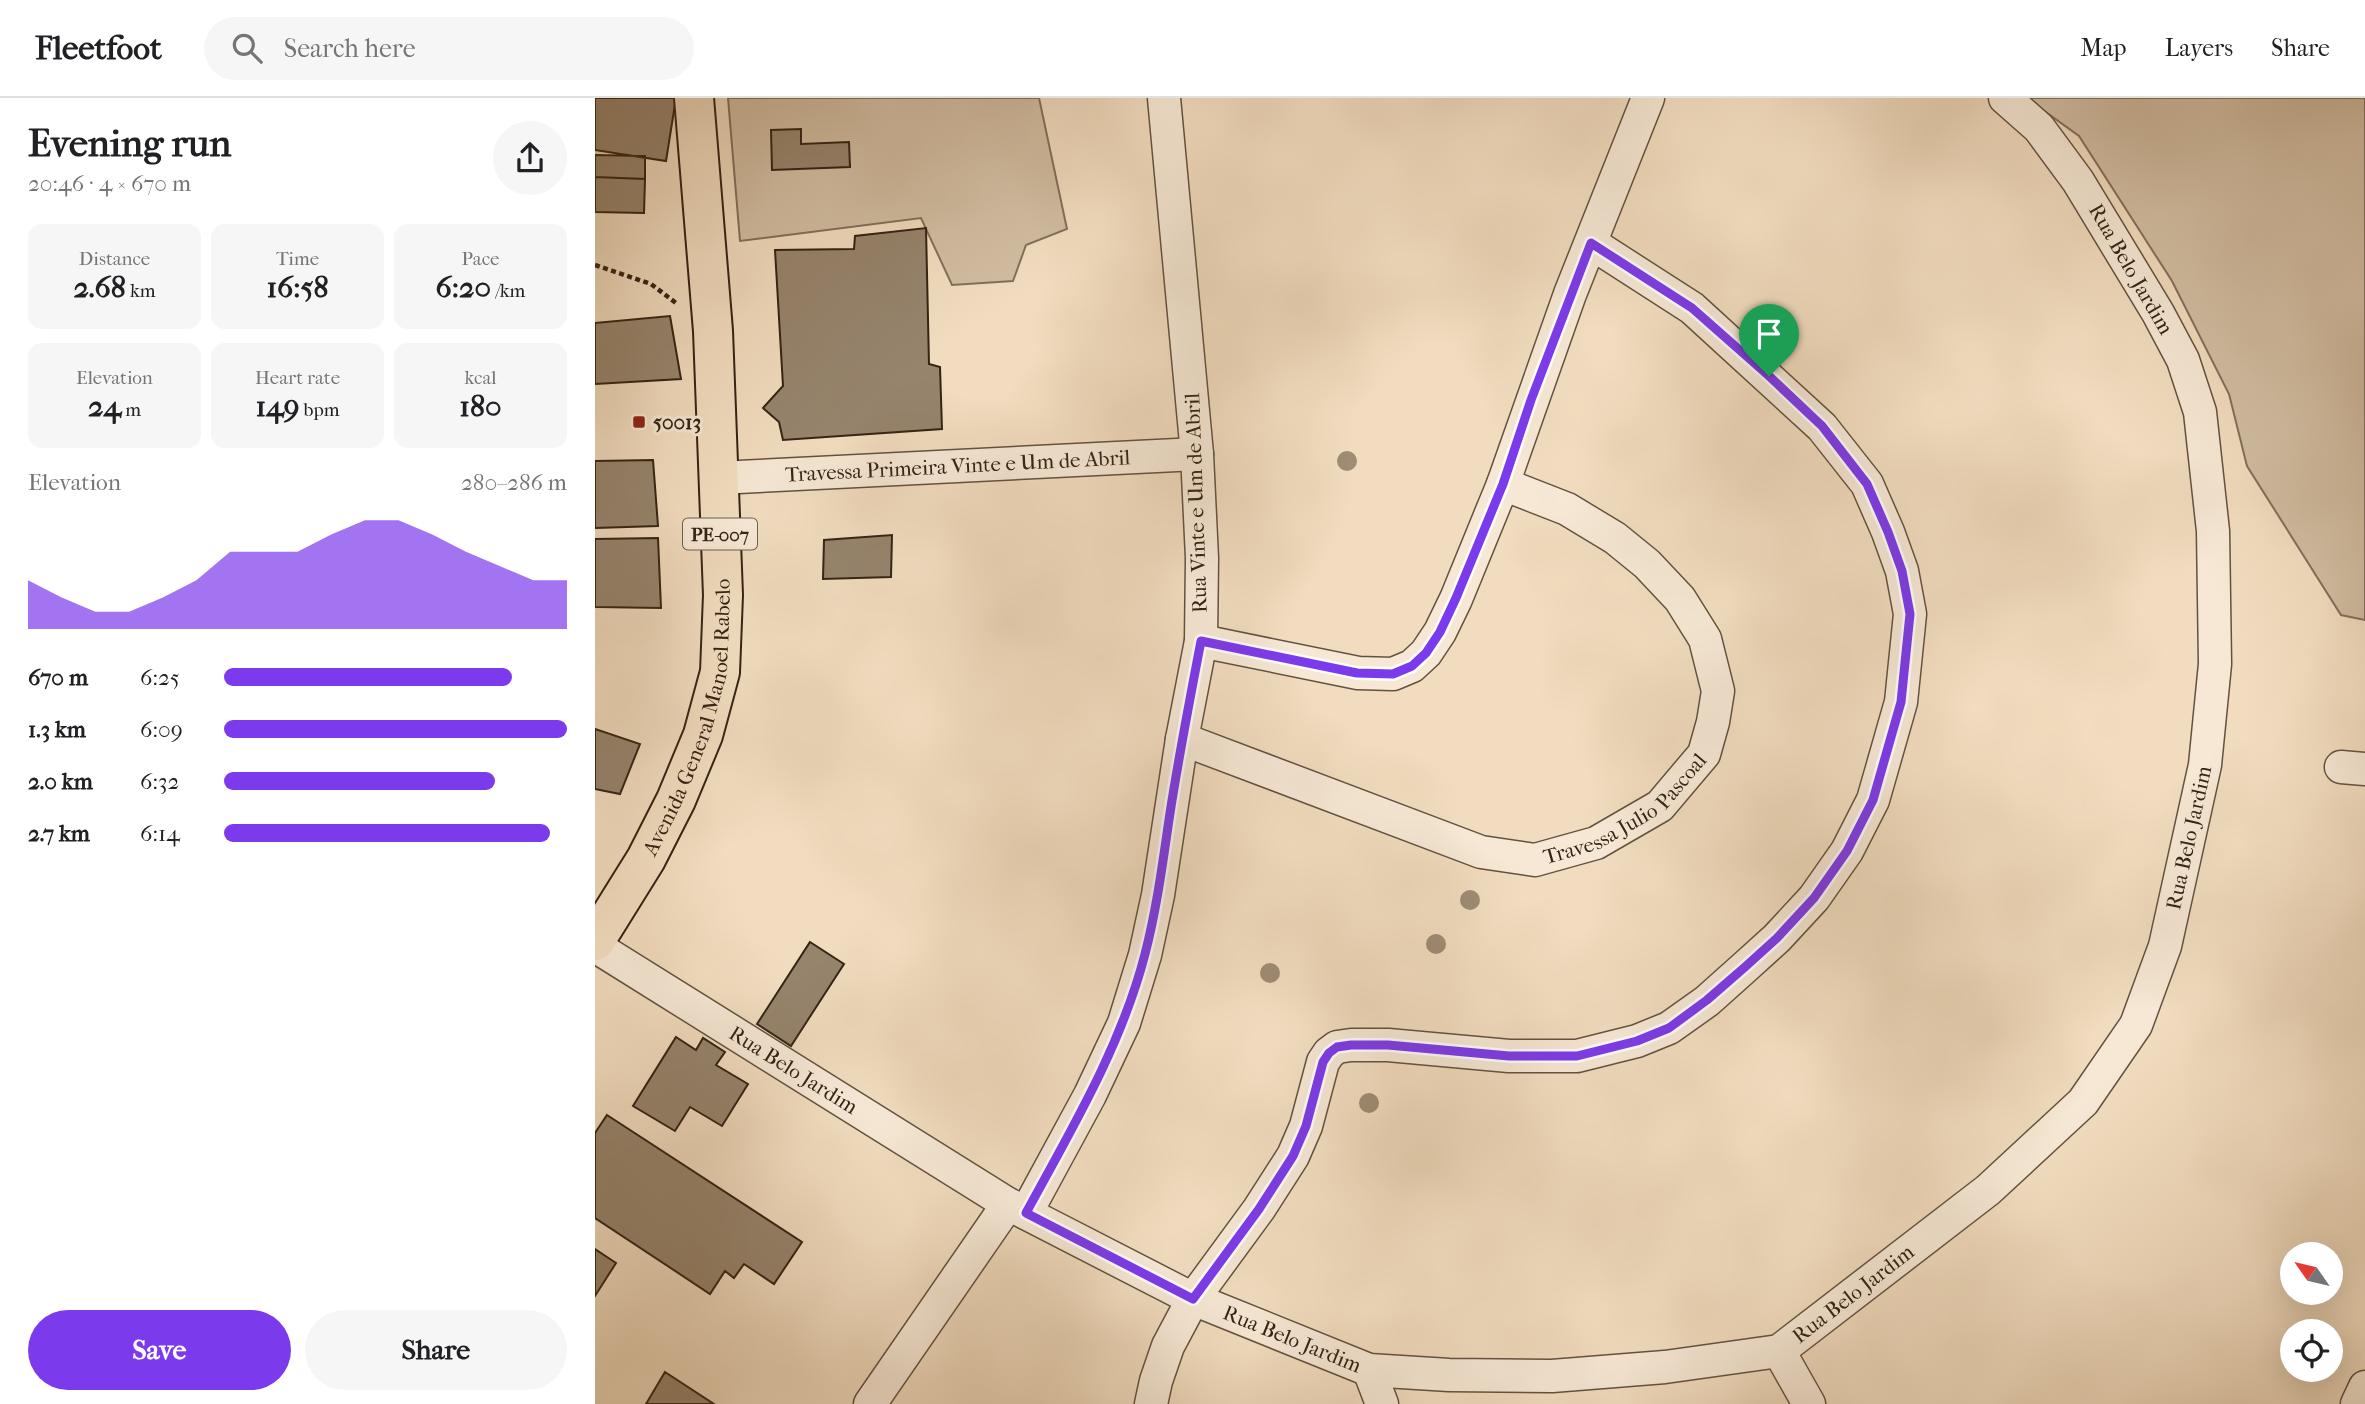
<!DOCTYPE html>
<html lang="en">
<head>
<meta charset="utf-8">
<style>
  body { margin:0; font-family:"IM FELL French Canon",serif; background:#f6f6f6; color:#202124; height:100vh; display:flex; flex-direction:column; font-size:26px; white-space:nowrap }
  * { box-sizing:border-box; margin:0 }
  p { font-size:23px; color:#757577 }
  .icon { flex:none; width:38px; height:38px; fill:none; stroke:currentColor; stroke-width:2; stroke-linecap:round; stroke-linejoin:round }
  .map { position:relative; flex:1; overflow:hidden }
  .details { display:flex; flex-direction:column; background:#fff; width:595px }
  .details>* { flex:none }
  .needle { width:46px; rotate:304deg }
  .controls { position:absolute; left:1685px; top:1144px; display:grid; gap:14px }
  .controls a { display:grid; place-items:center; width:63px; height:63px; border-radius:50%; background:#fff; box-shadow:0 7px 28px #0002; font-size:35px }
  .pin { position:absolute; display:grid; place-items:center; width:60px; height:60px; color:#fff; margin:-72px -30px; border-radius:50% 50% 50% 0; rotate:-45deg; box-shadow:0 0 7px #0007 }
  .pin .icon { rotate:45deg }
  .round { display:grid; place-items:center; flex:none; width:74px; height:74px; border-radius:37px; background:#f6f6f6 }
  .head { display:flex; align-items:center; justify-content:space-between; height:119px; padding:0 28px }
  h1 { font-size:38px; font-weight:800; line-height:52px }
  .stats { display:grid; grid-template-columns:repeat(3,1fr); gap:10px; height:119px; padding:7px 28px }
  .stats div { display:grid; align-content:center; border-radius:14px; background:#f6f6f6; text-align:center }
  .stats b { font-size:30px; font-weight:800 }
  .stats small { font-size:19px; font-weight:400 }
  .stats p { font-size:19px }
  .chart { height:196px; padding:14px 28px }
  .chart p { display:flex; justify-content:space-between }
  .chart svg { width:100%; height:126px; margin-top:7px; fill:#7c3aed; opacity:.7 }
  .primary-button { display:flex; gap:14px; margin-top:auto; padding:14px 28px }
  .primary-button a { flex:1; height:80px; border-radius:42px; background:#7c3aed; color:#fff; font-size:28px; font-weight:800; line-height:80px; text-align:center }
  .primary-button a+a { background:#f6f6f6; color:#202124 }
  ul { padding:0 28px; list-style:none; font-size:23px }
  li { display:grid; grid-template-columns:112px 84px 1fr; align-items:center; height:52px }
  li i { height:18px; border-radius:9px; background:#7c3aed }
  header { display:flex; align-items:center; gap:42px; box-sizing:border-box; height:98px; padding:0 35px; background:#fff; border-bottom:2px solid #e0e0e0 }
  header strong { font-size:33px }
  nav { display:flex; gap:38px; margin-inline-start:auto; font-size:24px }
  .search { width:490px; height:63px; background:#f6f6f6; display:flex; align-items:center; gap:18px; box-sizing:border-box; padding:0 24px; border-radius:38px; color:#757577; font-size:26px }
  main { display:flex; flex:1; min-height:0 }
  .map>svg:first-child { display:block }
  .green { fill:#d1bda2; stroke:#82705c; stroke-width:2 }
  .building { fill:#96846d; stroke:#342415; stroke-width:2 }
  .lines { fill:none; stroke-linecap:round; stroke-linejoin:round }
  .minor-casing { stroke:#635240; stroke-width:35 }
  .major-casing { stroke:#342415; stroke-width:42 }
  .path { stroke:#342415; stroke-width:4.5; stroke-dasharray:5 3.5; stroke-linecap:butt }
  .minor { stroke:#f6e8d5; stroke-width:32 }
  .major { stroke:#f1dcbf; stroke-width:38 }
  .tree { fill:#9e8c75 }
  .route-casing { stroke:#fff; stroke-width:14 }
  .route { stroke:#7c3aed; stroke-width:9 }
  .poi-dot { fill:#8f2418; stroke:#f6e8d5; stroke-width:2.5 }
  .labels { text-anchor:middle; stroke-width:6; stroke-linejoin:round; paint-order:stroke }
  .shield { fill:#f6e8d5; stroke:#6e5f4f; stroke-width:2 }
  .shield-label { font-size:19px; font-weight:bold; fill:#342415 }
  .street-label { font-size:21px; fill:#342415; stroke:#f6e8d5 }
  .poi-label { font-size:21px; font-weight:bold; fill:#342415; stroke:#f6e8d5; text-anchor:start }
</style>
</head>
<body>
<header>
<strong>Fleetfoot</strong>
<div class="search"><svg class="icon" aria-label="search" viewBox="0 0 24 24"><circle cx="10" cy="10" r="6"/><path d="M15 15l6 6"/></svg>Search here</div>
<nav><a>Map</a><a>Layers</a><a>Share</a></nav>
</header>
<main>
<section class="details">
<div class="head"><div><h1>Evening run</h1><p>20:46 · 4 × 670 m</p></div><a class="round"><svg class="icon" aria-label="share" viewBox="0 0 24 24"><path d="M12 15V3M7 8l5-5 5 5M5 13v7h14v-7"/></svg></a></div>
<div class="stats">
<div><p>Distance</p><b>2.68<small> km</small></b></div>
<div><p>Time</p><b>16:58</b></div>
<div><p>Pace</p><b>6:20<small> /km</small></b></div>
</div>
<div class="stats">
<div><p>Elevation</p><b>24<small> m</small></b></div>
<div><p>Heart rate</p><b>149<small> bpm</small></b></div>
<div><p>kcal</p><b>180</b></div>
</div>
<div class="chart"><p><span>Elevation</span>280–286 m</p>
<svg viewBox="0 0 160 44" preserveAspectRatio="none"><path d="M0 44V27L10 33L20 38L30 38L40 33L50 27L60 17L70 17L80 17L90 11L100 6L110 6L120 11L130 17L140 22L150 27L160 27V44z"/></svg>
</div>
<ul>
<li><b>670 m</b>6:25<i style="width:84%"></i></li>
<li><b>1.3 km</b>6:09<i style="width:100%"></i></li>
<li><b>2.0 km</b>6:32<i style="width:79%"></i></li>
<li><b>2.7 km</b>6:14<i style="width:95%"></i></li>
</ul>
<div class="primary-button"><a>Save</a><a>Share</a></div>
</section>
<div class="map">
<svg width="1770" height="1306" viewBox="0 0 1770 1306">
  <rect width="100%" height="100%" fill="#f1dcbf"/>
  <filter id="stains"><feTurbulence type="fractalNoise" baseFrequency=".00286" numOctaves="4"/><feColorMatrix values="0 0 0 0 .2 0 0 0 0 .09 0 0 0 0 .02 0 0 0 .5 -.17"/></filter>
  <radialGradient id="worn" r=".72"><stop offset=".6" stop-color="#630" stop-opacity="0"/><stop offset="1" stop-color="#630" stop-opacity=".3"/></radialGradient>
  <path class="green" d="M133,0H444L472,131L431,147L418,183L357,187L326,120L145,143Z
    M1431,0H1770V522L1746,517L1652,368L1634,296L1577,183L1484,38Z"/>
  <path class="building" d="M0,0H81L71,63L0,52Z
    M206,31V46L254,44L255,69L177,72L176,32Z
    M0,57L50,58V81L0,79Z
    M0,79L50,81L49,115L0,114Z
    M331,130L334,266L345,269L347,331L188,342L184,324L168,310L188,288L180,152L259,151L260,138Z
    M75,218L86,281L0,286V225Z
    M58,362L63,428L0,430V363Z
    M297,437L296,479L228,481L229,442Z
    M63,440L66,510L0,509V441Z
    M0,631L45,646L25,696L0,691Z
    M215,844L249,866L196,948L162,926Z
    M81,939L101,952L108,940L130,954L121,967L153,986L127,1028L95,1009L80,1033L38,1008Z
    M12,1017L207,1144L179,1186L149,1166L139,1180L130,1173L115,1196L0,1120V1035Z
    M0,1151L21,1165L0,1198Z
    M70,1274L119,1306H51Z"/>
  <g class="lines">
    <g class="minor-casing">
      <g id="minor">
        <path id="s1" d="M123,380L602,356"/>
        <path d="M606,543L763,575L798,576L817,568L831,555L845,534L861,501L908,386L975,196L1053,0"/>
        <path id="s2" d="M587,641L886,754L940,762L1001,745L1065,708L1109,656L1118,624L1123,593L1110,541L1085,501L1052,466L1020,440L972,411L908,386"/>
        <path d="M1746,669L1770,671"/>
        <path id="s3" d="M0,848L413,1106L598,1201L774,1272L854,1277L957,1278L1070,1269L1184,1253L1393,1092L1488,1004L1541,927L1570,848L1610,667L1620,566L1618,433L1605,314L1588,262L1563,215L1483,83L1444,30L1410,0"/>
        <path d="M431,1115L495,997L529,925L550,857L563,797L587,641L606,543L607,460L602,356L569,0"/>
        <path d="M1184,1253L1214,1306"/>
        <path d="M774,1272L787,1306"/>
        <path d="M275,1306L413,1106"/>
        <path d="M556,1306L561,1283L573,1248L598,1201L664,1111L698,1058L711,1028L728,964L734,955L742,949L756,947H793L914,958H982L1042,943L1074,930L1112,903L1150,869L1182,840L1219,800L1252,753L1278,702L1306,604L1315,516L1307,473L1293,434L1272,386L1227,329L1097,210L996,145"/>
        <path d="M1762,1306L1770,1289"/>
      </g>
    </g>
    <g class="major-casing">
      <g id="major">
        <path id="s4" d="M0,843L51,761L81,702L108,637L125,574L128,497L118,233L99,0"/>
      </g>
    </g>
    <path class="path" d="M0,167L56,186L81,205"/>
    <use href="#minor" class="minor"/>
    <use href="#major" class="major"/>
  </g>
  <g class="tree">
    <circle cx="752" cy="363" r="10"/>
    <circle cx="875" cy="802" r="10"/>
    <circle cx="841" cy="846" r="10"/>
    <circle cx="675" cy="875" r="10"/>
    <circle cx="774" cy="1005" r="10"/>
  </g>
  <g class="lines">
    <g class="route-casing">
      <path id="route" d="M996,145L1097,210L1174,278L1227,328L1272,386L1293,434L1307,473L1315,516L1306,604L1278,702L1252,753L1219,800L1182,840L1150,869L1112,902L1074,930L1042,943L982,958H914L793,947H756L742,949L734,955L728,964L711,1028L698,1058L664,1111L598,1201L431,1115C476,1032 526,949 550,856C562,810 568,762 575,715C584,657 595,600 606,543L762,575L798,576L817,568L831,555L845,534L861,500L908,386L936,302Z"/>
    </g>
    <use href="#route" class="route"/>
  </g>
  <rect class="poi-dot" x="37" y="317" width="14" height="14" rx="3.5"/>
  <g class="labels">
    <rect class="shield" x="88" y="420.5" width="74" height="31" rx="5"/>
    <g class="shield-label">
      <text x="125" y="443">PE-007</text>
    </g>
    <g class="street-label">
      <text transform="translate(1536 171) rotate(60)" y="7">Rua Belo Jardim</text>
      <text dy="7" stroke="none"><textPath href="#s1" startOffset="240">Travessa Primeira Vinte e Um de Abril</textPath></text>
      <text transform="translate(601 405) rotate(-92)" y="7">Rua Vinte e Um de Abril</text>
      <text dy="7" stroke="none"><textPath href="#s4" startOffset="247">Avenida General Manoel Rabelo</textPath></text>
      <text dy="7" stroke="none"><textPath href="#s2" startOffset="480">Travessa Julio Pascoal</textPath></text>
      <text dy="7" stroke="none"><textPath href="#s3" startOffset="1978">Rua Belo Jardim</textPath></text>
      <text dy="7" stroke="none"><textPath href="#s3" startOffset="234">Rua Belo Jardim</textPath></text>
      <text dy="7" stroke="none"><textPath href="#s3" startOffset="1390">Rua Belo Jardim</textPath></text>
      <text dy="7" stroke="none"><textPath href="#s3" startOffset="802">Rua Belo Jardim</textPath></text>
    </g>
    <g class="poi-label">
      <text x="58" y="331">50013</text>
    </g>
  </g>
  <rect width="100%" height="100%" filter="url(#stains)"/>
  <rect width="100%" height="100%" fill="url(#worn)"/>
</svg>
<div class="controls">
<a><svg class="needle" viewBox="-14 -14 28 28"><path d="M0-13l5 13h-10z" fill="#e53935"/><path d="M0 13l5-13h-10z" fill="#757577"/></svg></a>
<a><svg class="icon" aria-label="locate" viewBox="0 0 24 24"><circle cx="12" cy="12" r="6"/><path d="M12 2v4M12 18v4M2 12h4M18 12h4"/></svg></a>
</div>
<div class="pin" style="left:1174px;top:278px;background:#1e9e55"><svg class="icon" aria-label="arrive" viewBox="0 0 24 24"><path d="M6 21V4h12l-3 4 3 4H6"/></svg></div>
</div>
</main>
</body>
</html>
